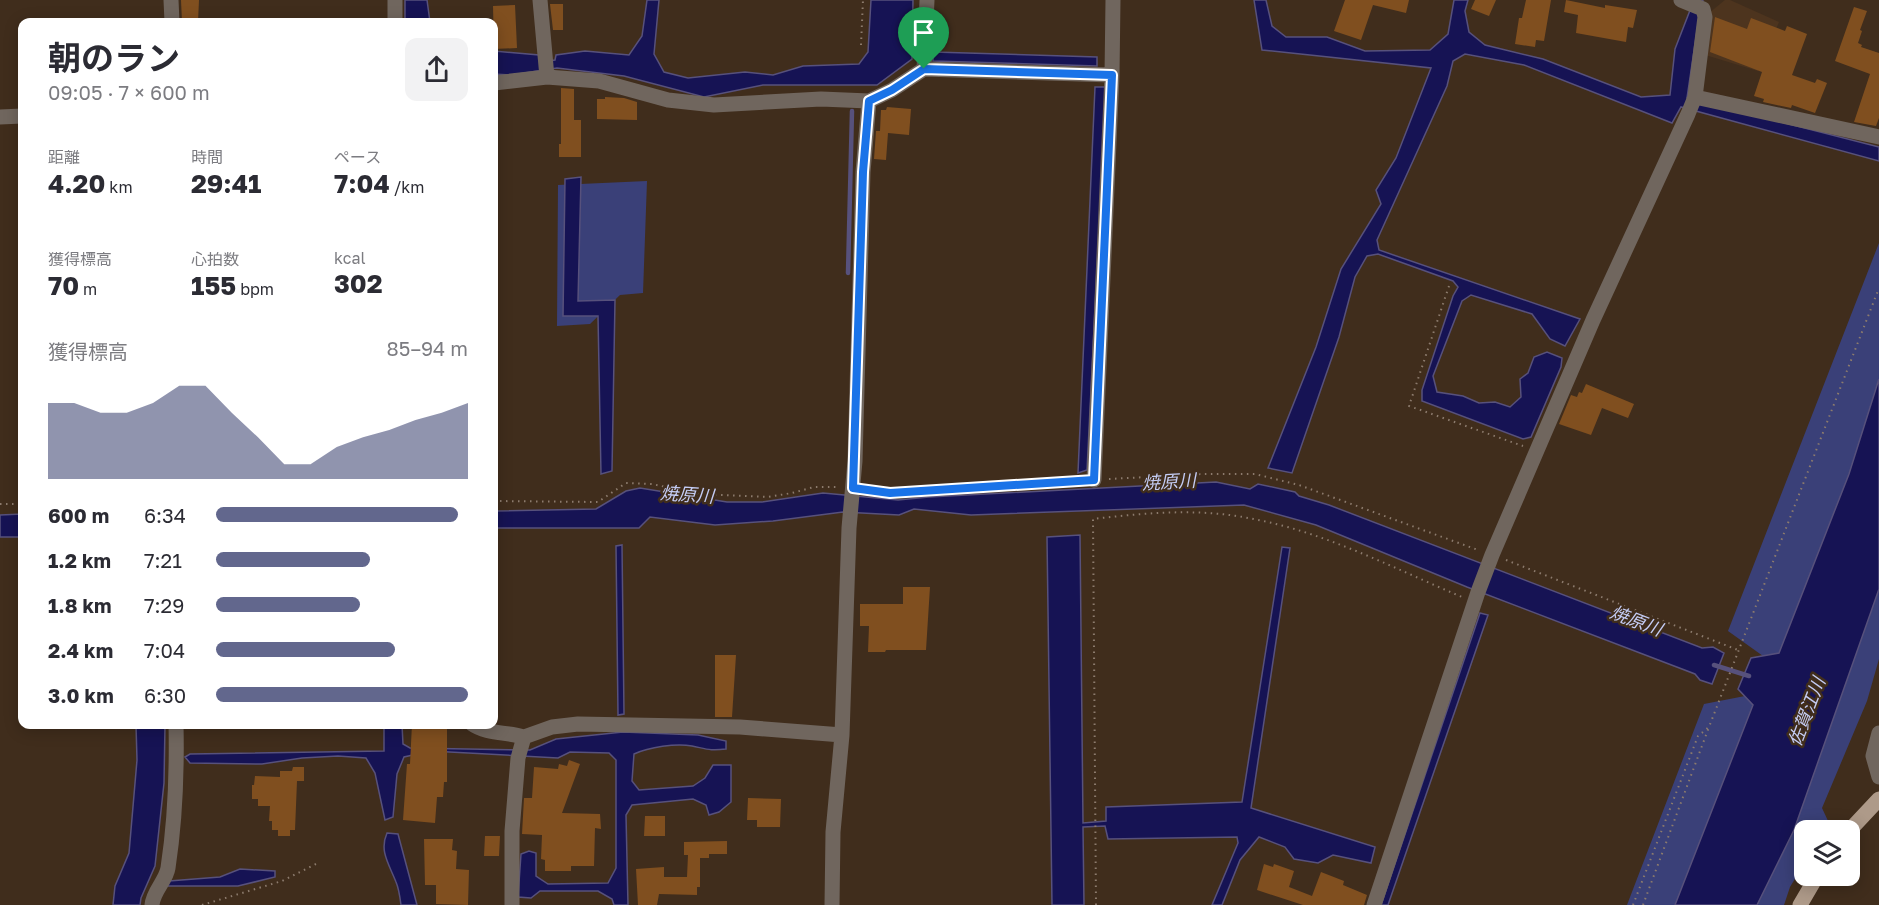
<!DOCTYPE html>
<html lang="ja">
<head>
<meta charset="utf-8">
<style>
  body { margin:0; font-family:"Golos Text","Noto Sans JP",sans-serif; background:#f2f2f3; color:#2b2b33; height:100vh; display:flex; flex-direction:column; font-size:22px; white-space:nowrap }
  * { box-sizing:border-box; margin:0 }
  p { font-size:20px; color:#7c7c81 }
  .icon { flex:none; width:33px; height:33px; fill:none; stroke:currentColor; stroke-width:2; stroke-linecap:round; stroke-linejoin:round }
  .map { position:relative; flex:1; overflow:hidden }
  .side { position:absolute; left:18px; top:18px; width:480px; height:711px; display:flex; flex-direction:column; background:#fff; border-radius:12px; box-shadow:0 3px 15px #0003 }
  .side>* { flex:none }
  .controls { position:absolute; left:1794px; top:820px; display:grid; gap:12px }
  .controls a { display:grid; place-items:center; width:66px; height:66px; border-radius:12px; background:#fff; box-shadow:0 3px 15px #0003; font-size:30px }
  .pin { position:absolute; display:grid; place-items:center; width:51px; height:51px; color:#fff; margin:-62px -26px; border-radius:50% 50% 50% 0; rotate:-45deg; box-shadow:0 0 6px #0007 }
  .pin .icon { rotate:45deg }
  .round { display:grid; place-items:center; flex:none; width:63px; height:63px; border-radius:12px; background:#f2f2f3 }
  .summary { display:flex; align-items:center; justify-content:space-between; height:102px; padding:0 30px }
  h1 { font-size:33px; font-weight:700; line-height:45px }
  .stats { display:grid; grid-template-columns:repeat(3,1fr); gap:9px; height:102px; padding:6px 30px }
  .stats div { display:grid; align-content:center }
  .stats b { font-size:26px; font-weight:700 }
  .stats small { font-size:16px; font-weight:400 }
  .stats p { font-size:16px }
  .chart { height:168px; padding:12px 30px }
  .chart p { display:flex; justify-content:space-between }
  .chart svg { width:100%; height:108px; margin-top:6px; fill:#62678d; opacity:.7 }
  ul { padding:0 30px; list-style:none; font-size:20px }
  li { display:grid; grid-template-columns:96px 72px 1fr; align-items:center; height:45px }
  li i { height:15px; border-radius:8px; background:#62678d }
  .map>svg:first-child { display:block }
  .built { fill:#4d341e }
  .green { fill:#3a4078 }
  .water { fill:#161354; stroke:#57517c; stroke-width:1.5 }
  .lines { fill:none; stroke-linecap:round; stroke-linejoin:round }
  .stream { stroke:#57517c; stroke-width:4.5 }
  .building { fill:#804f1f }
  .path { stroke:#8c7b6d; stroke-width:2; stroke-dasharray:1.5 4.5; stroke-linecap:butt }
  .minor { stroke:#70665e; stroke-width:15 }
  .primary { stroke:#ae9a89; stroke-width:15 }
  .route-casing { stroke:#fff; stroke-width:12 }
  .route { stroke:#1a73e8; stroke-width:8 }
  .labels { text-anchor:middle; stroke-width:5; stroke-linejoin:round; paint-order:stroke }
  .water-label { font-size:18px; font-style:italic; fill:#c4ccf4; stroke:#402d1c }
</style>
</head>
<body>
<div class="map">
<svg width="1879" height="905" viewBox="0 0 1879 905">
  <rect width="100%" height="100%" fill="#402d1c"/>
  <path class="built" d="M1725,0H1730L1779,22L1758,71L1702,54L1709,13Z"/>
  <path class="green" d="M647,181L643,293L620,295L590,324L557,326L558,185Z
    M1879,243V379L1849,474L1779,653L1763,656L1728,631Z
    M1879,589V659L1867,701L1822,808L1829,823L1824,831H1804V864L1790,887L1784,905H1757L1794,830Z
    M1745,696L1753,705L1675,905H1627L1704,704Z"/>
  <path class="water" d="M405,0H427L430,22H405Z
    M647,0H659L654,54L664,72L688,78L745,72L773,75L803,66L859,64L868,52L871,0H913L912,59L877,85H763L704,97L624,76L557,68L511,75L494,74V51L539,55L540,62L555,60L556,55L585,51L629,55L642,36Z
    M1254,0H1266L1272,26L1286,37H1327L1365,51L1430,50L1448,34L1454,0H1468L1465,11L1469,32L1485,45L1543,59L1641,97L1670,95L1675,49L1694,0H1703L1699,17L1687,98L1879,147V161L1681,107L1672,123L1524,65L1465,54L1453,61L1447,86L1377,240L1379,250L1580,319L1565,346L1550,339L1532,314L1471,295L1462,301L1433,376L1437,392L1463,396L1479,403L1495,402L1510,407L1521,397L1520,379L1528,373L1534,357L1547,352L1562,358L1561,367L1531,437L1523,439L1422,401V390L1453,296L1458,287L1453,281L1378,254L1367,256L1355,277L1339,337L1292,473L1268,468L1316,347L1341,269L1381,204L1376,190L1396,158L1431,68L1262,50Z
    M933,52L1097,57V66L933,61Z
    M1095,87H1106L1087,470L1078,473Z
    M581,177L578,301L615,300L612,471L601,474L598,316H563L565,179Z
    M1879,379V589L1794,830L1757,905H1675L1753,705L1738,689L1751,658L1779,653L1849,474Z
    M1216,482L1250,489L1258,484L1295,492L1299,496L1329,505L1702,648L1713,647L1724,653L1712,684L1700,680L1695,674L1467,587L1316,525L1244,505L971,515L914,509L899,515L843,512L773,521L715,525L650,517L639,528H494V511L596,509L626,491L640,488L727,502H762L823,493L898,500L929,497Z
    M22,514V537H0V515Z
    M1080,535L1083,823L1106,821V807L1242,802L1282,547L1290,548L1251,808L1375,847L1371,863L1333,855L1318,863L1294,859L1285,847L1259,837L1240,860L1222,905H1212L1238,843L1237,837L1108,839L1105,826L1083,827L1084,905H1052L1047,537Z
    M622,545L624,714L618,715L616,546Z
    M1480,613L1488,615L1388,905H1381Z
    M384,724L402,725L403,744L410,748L530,750L556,739L623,732L698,735L726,741V749C710,751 707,749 692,746C676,743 649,747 634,754L632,781L639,790L693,786L705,778L713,765H731V802L719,812L709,815L706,805L693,799L632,805L626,815L628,905H614L612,899L598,891H540L531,898L518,897L521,854L529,851L536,853V876L548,884L608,883L616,868V760L609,753L570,752L558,758L431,751L404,757L397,774L393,817L385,820L375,773L366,758L338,756L302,758L262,764L190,763L185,757L190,754L384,751Z
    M136,725H165L164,783L155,866L141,898L140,905H113L115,886L129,853L137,760Z
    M387,833L398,834L417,905H401C400,897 399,889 396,882C389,864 379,851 387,833Z
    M240,869L275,871V877L238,886H166L169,881L220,877Z"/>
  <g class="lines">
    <path class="stream" d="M848,273L852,111
      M1714,665L1749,676"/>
  </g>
  <path class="building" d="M181,0H199L198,22H182Z
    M1345,0H1409L1406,13L1373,5L1361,40L1334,31Z
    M1475,0H1496L1489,16L1471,9Z
    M1526,0H1551L1544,41L1536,40L1535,47L1515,44L1519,18H1522Z
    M1566,0L1605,8V5L1637,10L1633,28L1628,27L1626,42L1576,33L1578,15L1564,12Z
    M550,4H563V30H553Z
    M515,5L517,48L494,49L493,6Z
    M1854,7L1867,11L1860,30L1862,31L1858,43L1862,45L1861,47L1879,53V118L1876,126L1854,122L1870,74L1835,61Z
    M1715,17L1747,29L1751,18L1785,31L1787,26L1807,34L1792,75L1815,83L1817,79L1827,83L1815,113L1792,105L1791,108L1763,102L1764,99L1754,96L1762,72L1710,52Z
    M561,88L574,89V120H581V157H559V144H561Z
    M605,97L624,98L637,102V120L597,119V99H605Z
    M887,107L911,109L909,135L888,133L886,160L874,159L876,131H880L881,110H886Z
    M1586,384L1634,404L1628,418L1602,408L1591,435L1559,424L1571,395L1577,397L1579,392L1582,393Z
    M903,587H930L926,650H886L885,652H868L869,626H860V604H903Z
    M715,655H736L732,717H715Z
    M412,724H447V782H444L443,797H437L435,823L403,820L407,764H410Z
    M569,760L580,764L562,813L600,814L601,829L595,828L594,866H571V871H545V860L541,859L542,835L522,834L524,798H532L534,767L558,769L559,764L567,766Z
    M293,767H304V781H297L295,830H290V836H278V830H272V821H269L270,806H258V799H252V785H254L255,776L280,777V771H292Z
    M748,798L781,799L780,827H757V820H747Z
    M645,816H665V836H644Z
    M485,836H500L499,856H484Z
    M424,839H453L452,850L457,851L456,869L469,870L468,905L436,904V885H425Z
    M727,841V854H709V858H700V887H697V895L659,894L657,905H638L636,869L664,867V877H687L688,855H684V842Z
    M1264,864L1273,867L1274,864L1294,871L1289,887L1312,896L1321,872L1344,881L1343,885L1367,895L1364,905H1303L1257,890Z"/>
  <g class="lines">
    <path class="path" d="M861,45L863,0
      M1449,286L1409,406L1523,446
      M1109,479L1202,474H1255L1299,485L1478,550
      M867,490L890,493L1080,481
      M494,501L598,502L626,483L652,484L699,494L768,497L792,493L814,487H837
      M0,504H22
      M1506,560L1738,650
      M202,905L282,881L318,863
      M1096,905L1093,519C1144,513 1197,508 1248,518C1323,531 1393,568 1462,597
      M1633,905L1698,736L1709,727L1879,288
      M1643,905L1709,727"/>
    <path class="minor" d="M171,0L172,22
      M540,0L547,77
      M1681,0L1703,9
      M395,22V0
      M924,69L927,0
      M494,83L547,77L599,81L668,100L714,105L821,99L869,101L892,90L924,69L1112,75L1113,0
      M1695,97L1879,137
      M0,117L22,116
      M1094,480L1112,75
      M472,724C486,734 508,732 524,737
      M1879,733L1873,756L1879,777
      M152,905C153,891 166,881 168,868C175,822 177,771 176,724
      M512,905V831L518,758L524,737L552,727L578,724L740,727L842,735
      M832,905L833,832L842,735L849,528L855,461L863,172L869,101
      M1374,905L1478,592L1492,555L1593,320L1688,114L1695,97L1705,17L1703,9"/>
    <path class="primary" d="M1849,831L1879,799
      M1800,905L1817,876"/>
  </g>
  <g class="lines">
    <g class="route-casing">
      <path id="route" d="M924,69L1112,75L1094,480L890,493L853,488L863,172L869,101L892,90Z"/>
    </g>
    <use href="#route" class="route"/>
  </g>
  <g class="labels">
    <g class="water-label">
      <text transform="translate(1169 482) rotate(-3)" y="6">焼原川</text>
      <text transform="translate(687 495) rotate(4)" y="6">焼原川</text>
      <text transform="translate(1636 621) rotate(21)" y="6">焼原川</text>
      <text transform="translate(1807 712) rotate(-69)" y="6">佐賀江川</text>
    </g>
  </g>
</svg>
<div class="controls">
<a><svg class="icon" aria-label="layers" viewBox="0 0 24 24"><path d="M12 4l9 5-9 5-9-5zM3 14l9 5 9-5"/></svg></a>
</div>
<div class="pin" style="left:924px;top:69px;background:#1e9e55"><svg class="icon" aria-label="arrive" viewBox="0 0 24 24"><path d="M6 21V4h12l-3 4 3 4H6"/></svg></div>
<section class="side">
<div class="summary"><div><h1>朝のラン</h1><p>09:05 · 7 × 600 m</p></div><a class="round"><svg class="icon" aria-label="share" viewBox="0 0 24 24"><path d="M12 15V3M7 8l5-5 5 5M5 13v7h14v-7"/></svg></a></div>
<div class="stats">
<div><p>距離</p><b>4.20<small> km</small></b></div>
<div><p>時間</p><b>29:41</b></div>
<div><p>ペース</p><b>7:04<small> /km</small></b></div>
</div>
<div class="stats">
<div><p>獲得標高</p><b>70<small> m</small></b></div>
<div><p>心拍数</p><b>155<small> bpm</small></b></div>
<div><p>kcal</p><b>302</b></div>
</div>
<div class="chart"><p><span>獲得標高</span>85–94 m</p>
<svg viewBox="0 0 160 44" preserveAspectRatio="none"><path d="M0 44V13L10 13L20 17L30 17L40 13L50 6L60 6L70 17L80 27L90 38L100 38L110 31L120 27L130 24L140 20L150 17L160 13V44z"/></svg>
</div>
<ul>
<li><b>600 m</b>6:34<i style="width:96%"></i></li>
<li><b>1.2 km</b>7:21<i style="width:61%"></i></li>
<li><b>1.8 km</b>7:29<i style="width:57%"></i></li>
<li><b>2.4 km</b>7:04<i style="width:71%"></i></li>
<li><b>3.0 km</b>6:30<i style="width:100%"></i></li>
</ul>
</section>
</div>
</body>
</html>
